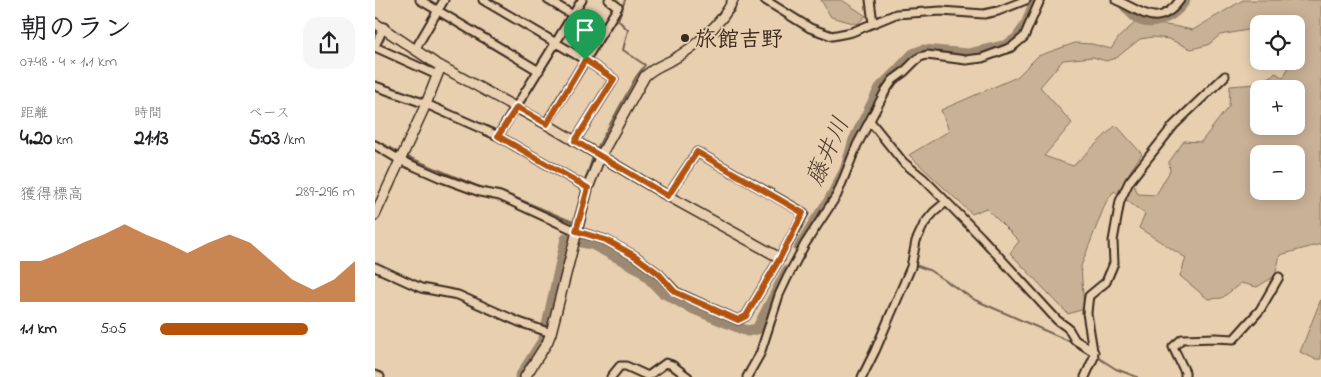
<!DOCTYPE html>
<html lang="ja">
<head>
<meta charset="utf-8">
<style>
  body { margin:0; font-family:"Indie Flower","Klee One",sans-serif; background:#f6f6f6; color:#202124; height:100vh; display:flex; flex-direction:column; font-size:19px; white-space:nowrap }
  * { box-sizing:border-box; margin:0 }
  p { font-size:16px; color:#757577 }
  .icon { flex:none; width:28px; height:28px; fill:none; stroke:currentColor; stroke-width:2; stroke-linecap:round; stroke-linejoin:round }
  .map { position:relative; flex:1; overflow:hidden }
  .panel { display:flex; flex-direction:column; background:#fff; width:375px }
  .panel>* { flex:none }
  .fabs { position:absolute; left:875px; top:15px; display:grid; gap:10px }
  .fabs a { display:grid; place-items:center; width:55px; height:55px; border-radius:10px; background:#fff; box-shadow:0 2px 12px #0003; font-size:25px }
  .pin { position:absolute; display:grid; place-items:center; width:42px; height:42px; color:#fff; margin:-51px -21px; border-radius:50% 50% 50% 0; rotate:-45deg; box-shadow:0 0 5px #0007 }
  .pin .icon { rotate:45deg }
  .round { display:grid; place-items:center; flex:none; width:52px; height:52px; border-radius:15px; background:#f6f6f6 }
  .head { display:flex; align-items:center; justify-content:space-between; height:85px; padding:0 20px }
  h1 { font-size:28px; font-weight:700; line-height:38px }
  .figures { display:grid; grid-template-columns:repeat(3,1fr); gap:8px; height:85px; padding:5px 20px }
  .figures div { display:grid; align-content:center }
  .figures b { font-size:21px; font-weight:700 }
  .figures small { font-size:14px; font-weight:400 }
  .figures p { font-size:14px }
  .chart { height:140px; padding:10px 20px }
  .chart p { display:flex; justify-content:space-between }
  .chart svg { width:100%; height:90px; margin-top:5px; fill:#b45309; opacity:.7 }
  ul { padding:0 20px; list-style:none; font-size:16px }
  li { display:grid; grid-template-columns:80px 60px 1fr; align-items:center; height:38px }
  li i { height:12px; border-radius:6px; background:#b45309 }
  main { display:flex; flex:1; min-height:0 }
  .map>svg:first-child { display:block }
  .green { fill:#c9b196; stroke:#826e5a; fill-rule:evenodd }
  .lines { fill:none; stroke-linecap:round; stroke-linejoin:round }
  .stream { stroke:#766250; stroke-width:2 }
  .river { stroke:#9d8871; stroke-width:11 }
  .minor-casing { stroke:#3b2a1e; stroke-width:11 }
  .tertiary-casing { stroke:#3b2a1e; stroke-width:12 }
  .minor { stroke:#e8cfb0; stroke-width:7 }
  .tertiary { stroke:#e8cfb0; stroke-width:9 }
  .route-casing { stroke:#fff; stroke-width:10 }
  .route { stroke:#b45309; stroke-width:6 }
  .poi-dot { fill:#3b2a1e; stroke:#e8cfb0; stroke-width:2 }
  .labels { text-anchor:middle; stroke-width:4; stroke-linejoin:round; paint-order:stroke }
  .poi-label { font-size:22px; font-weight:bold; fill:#3b2a1e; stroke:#e8cfb0; text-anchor:start }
  .water-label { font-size:24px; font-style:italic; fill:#4f3d2f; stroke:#e8cfb0 }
</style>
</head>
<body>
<main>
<section class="panel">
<div class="head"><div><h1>朝のラン</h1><p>07:48 · 4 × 1.1 km</p></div><a class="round"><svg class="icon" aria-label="share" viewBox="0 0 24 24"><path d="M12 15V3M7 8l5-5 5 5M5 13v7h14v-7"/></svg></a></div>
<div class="figures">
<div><p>距離</p><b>4.20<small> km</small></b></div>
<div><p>時間</p><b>21:13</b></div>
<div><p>ペース</p><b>5:03<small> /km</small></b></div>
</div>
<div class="chart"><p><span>獲得標高</span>289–296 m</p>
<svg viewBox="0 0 160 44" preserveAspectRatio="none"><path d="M0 44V24L10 24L20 20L30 15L40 11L50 6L60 11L70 15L80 20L90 15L100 11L110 15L120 24L130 33L140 38L150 33L160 24V44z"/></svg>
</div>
<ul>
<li><b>1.1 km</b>5:05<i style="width:76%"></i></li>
</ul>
</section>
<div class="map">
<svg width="946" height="377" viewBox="0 0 946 377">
  <rect width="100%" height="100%" fill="#e8cfb0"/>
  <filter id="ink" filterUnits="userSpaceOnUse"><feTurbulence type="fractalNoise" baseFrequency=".02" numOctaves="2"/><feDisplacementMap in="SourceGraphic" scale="10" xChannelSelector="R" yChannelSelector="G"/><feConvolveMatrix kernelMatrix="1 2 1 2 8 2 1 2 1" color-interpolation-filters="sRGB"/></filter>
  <g filter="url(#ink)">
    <path class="green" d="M446,0H467L491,16L482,24L456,17Z
      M868,0H946V244L905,255L900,276L882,287L866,283L847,298L833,299L805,276L811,258L764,228L770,214L739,191L731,202L706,266L709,309L693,314L635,253L644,241L611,208L597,214L534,155L574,131L566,110L642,77L663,56L700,43L717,44L736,49L744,37L761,22L798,26L818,30ZM884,24H921V42L926,45L921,54V61H917L908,78L901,73L881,84L855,86L854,106L826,142L809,141L794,162L795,171L781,195L763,194L754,173L767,154L741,125L698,166L669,156L697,123L665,87L688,60L718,57L731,61L741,58L765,39L778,37L794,39L816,49L833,45L845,35L884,28ZM884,89H921V126H884ZM884,154H921V191H884Z
      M946,299V359H940L925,352Z"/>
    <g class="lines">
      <path class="stream" d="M353,17L359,11L363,0
        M0,140L24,153
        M221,150L261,77L270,65L248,50L253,30L243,20L250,0
        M31,156L102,186L127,192L198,222
        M209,183L219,154
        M197,226L208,187
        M191,239L195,230
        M540,265L554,270L600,300L703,345
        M722,357L741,369L762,377
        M483,377L532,268"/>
      <path class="river" d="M745,0C751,7 757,16 765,20C782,27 802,13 810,0
        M201,241L217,244L265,269L287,292L314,307L372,331L382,329L412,271
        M424,248L438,224L454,201L470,170L479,140L505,88L520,73L538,54L548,50L593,54L632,45L642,38L651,25L660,0
        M145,377L169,339L191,239L195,240"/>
      <g class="minor-casing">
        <path id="minor" d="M45,0L164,71
          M108,0L210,60L239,79L200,141
          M173,0L198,15
          M390,0L435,28L457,36L477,32L521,14L566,11L609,14L623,11L651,0
          M495,0L498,23
          M741,0C767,11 783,30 805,0
          M0,46L9,27
          M0,47L62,75
          M41,48L69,0
          M0,86L51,104L123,136L213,188
          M495,121L528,162L549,179L606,237L682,320L693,328L700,340L719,352
          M171,124L243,7L234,0
          M123,136L207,0
          M0,145L25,160L64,177L105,192L125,196L201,231L231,240L260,256L284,274L301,292L363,320L371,316L405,258L429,213L322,152L293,196
          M0,267L46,288L83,295L144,322L176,333
          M0,375L5,377
          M236,377L245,366H251L273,376L291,363L297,365L313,377
          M372,377L385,354L404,295L412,278L430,244L462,195L482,145L511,90L518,80L529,72L539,62L545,57L552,55L591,60L607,58L637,47L649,37L665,0
          M487,377L500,351L536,267L541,241L549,224L559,212L571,202
          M710,377L719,357L712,313L713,303L714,296L731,282L739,263L738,241L745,201L754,182L799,125L850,76
          M810,377V372L798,347L807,339L841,338L859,339L885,310L904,277"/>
      </g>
      <g class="tertiary-casing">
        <path id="tertiary" d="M0,23L60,63L171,124L293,196L405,258
          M0,215L51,104L66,66
          M150,377L172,343L176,333L213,188L225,157L270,76C278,68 287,65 297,60C319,48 348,23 358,0"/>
      </g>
      <use href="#minor" class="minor"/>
      <use href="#tertiary" class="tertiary"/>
    </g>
  </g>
  <g class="lines" filter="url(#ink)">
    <g class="route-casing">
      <path id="route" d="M210,60L239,79L200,141L293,196L322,152L428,213L405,258L371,316L363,320L300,292L284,274L260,256L231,240L201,231L213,188L123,136L142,107L172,124Z"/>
    </g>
    <use href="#route" class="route"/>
  </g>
  <circle class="poi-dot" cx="310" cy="38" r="5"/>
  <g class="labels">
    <g class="poi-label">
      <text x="320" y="46">旅館吉野</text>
    </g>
    <g class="water-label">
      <text transform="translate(452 151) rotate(-66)" y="8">藤井川</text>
    </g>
  </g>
</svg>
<div class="fabs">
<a><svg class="icon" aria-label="locate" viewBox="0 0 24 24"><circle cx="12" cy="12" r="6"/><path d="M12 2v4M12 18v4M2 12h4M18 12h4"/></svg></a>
<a>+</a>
<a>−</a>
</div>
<div class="pin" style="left:210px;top:60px;background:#1e9e55"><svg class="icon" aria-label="arrive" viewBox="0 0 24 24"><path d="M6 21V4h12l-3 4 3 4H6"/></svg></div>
</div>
</main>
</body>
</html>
